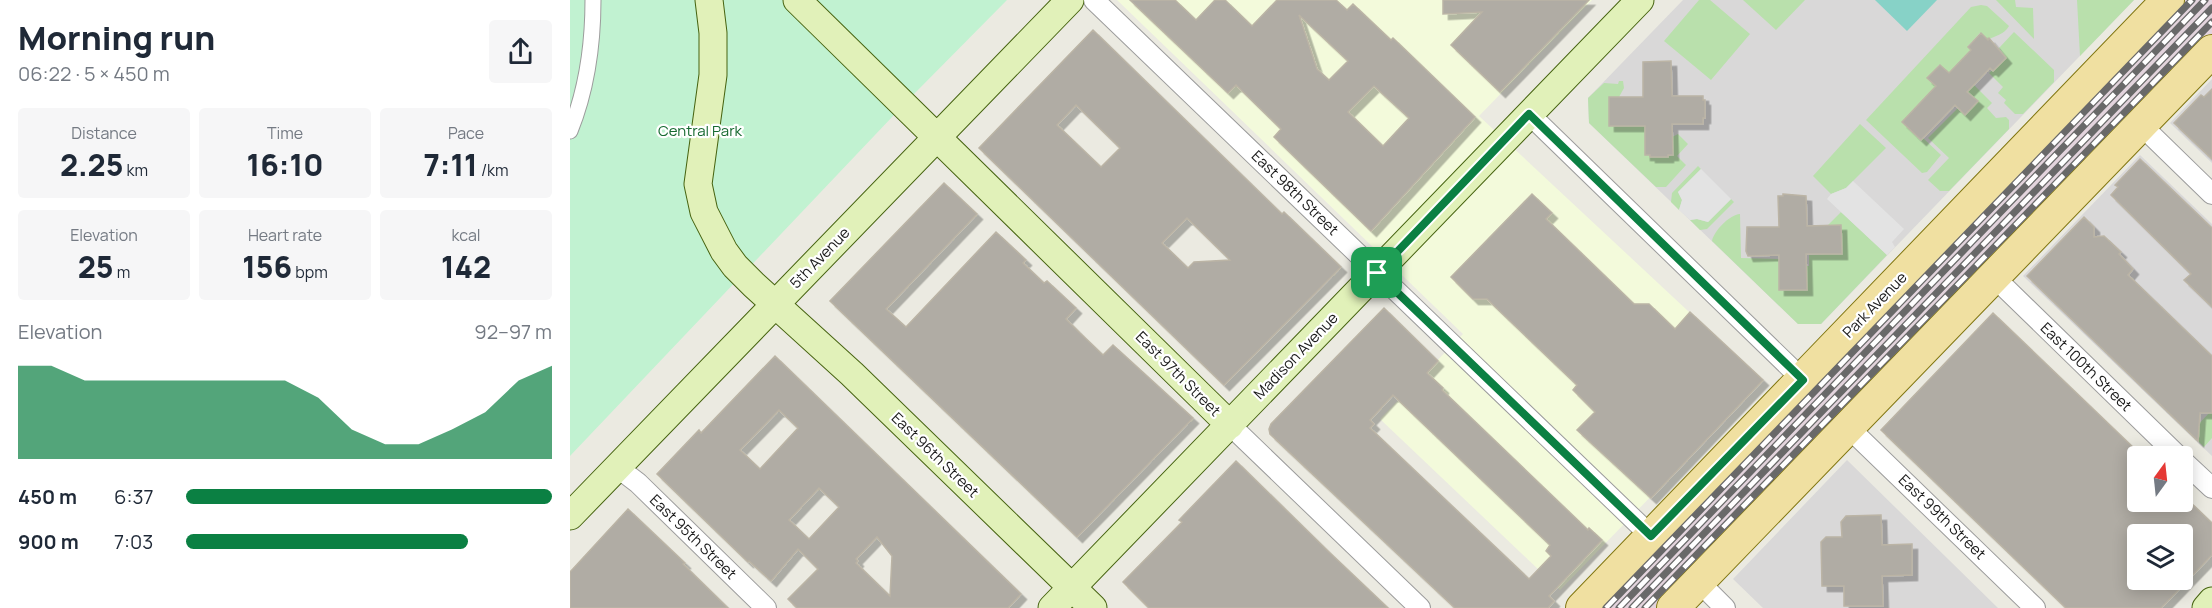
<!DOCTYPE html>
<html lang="en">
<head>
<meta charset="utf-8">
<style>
  body { margin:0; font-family:Manrope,sans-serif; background:#f6f6f7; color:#1f2937; height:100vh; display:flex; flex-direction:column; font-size:22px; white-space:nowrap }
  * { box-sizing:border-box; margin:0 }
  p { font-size:20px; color:#747a83 }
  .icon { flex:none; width:33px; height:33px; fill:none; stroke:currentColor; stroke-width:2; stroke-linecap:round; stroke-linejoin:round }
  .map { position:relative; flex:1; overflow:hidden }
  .panel { display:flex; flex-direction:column; background:#fff; width:570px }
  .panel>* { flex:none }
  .needle { width:39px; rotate:15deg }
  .tools { position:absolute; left:1557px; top:446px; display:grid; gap:12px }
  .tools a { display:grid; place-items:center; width:66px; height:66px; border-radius:6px; background:#fff; box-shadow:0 3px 15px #0003; font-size:30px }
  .pin { position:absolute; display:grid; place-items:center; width:51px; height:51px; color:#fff; margin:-26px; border-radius:12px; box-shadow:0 3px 9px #0006 }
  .round { display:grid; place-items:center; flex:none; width:63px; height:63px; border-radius:6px; background:#f6f6f7 }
  .summary { display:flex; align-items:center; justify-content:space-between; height:102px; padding:0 18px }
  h1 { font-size:33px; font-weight:800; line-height:45px }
  .metrics { display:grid; grid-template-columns:repeat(3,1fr); gap:9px; height:102px; padding:6px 18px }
  .metrics div { display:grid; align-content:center; border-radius:6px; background:#f6f6f7; text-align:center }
  .metrics b { font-size:30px; font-weight:800 }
  .metrics small { font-size:16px; font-weight:400 }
  .metrics p { font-size:16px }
  .chart { height:168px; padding:12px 18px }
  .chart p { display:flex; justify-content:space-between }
  .chart svg { width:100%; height:108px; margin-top:6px; fill:#0b8043; opacity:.7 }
  ul { padding:0 18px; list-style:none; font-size:20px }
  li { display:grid; grid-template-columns:96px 72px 1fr; align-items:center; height:45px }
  li i { height:15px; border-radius:8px; background:#0b8043 }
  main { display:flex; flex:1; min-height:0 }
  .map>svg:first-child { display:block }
  .residential { fill:#d9d8d8 }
  .industrial { fill:#e3d4dd }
  .education { fill:#f3fadb }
  .grass { fill:#b9e0ac }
  .park { fill:#c1f2d1 }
  .pitch { fill:#87d2c7 }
  .parking { fill:#e3e3e3 }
  .building { fill:#b0aca4; stroke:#bbb4a5; stroke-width:1.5; fill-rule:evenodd; filter:url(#shadow) }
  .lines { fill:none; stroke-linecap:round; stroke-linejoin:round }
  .pedestrian-casing { stroke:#9c9c9c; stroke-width:17 }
  .minor-casing { stroke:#9c9c9c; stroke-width:22 }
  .secondary-casing { stroke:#466310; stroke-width:29 }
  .primary-casing { stroke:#817610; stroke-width:34 }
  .pedestrian { stroke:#fff; stroke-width:15 }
  .minor { stroke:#fff; stroke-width:20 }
  .secondary { stroke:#e1f1b9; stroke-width:27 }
  .primary { stroke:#f0e0a1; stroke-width:32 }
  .rail-casing { stroke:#696969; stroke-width:7 }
  .rail { stroke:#fff; stroke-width:4.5; stroke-dasharray:14; stroke-linecap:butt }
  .route-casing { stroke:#fff; stroke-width:12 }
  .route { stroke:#0b8043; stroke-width:8 }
  .labels { text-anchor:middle; stroke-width:4.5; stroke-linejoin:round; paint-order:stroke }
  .park-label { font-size:15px; fill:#176a31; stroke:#fff }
  .street-label { font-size:15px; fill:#1b1b1b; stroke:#fff }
</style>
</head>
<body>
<main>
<section class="panel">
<div class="summary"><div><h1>Morning run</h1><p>06:22 · 5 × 450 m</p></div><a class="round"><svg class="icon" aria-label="share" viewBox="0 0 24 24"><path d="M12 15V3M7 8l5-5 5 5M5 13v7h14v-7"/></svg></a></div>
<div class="metrics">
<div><p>Distance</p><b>2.25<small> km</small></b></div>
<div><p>Time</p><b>16:10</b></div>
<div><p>Pace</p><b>7:11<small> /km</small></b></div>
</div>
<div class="metrics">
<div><p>Elevation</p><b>25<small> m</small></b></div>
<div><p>Heart rate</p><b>156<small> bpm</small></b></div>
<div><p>kcal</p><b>142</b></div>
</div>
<div class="chart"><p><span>Elevation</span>92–97 m</p>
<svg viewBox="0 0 160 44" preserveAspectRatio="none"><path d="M0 44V6L10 6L20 12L30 12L40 12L50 12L60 12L70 12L80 12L90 19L100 32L110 38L120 38L130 32L140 25L150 12L160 6V44z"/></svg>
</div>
<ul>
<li><b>450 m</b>6:37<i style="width:100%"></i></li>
<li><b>900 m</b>7:03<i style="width:77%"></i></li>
</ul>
</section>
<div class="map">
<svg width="1642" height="608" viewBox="0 0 1642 608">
  <defs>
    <filter id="shadow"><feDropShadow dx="5.5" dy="5.5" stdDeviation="0" flood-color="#0004"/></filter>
  </defs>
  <rect width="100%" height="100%" fill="#ebeae1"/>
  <path class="residential" d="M1113,0H1564L1251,324H1228L1019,123L1018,98Z
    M1642,79V163L1600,123Z
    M1570,155L1642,224V456L1453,276Z
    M1277,460L1428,608H1193L1163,579Z"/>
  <path class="industrial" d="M1610,0H1642V35L1090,608H1021Z"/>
  <path class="education" d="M547,0H1022L909,116L1193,381L990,590L810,419L893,334Z"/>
  <path class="grass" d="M1129,0H1140L1180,34L1141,80L1094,41Z
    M1173,0H1235L1206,30Z
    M1426,0H1445L1446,7L1463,8L1464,39Z
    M1507,0H1564L1510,56Z
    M1411,5L1417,6L1439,26C1434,35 1426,35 1418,40L1410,33L1398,46L1401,50L1379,73L1369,65L1358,78L1366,86L1332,122L1350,140L1353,138L1371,155L1357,172L1352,173L1296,120L1401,7Z
    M1444,32L1484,70V82L1453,114H1445L1434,103L1436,100L1428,93L1433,87L1419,73L1436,58L1429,48Z
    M1049,81H1053L1054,88L1049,97L1039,98V126H1061L1076,123L1075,155H1080V157H1097L1102,155V137L1108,134L1118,144L1107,156L1116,165L1096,187H1086L1019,123L1018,98L1034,83L1048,84Z
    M1404,85L1422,103L1417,108L1426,118L1436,117L1439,120V129L1379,191H1370L1358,180L1379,158L1358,138L1388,108L1396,114L1407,102L1397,92Z
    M1290,124L1316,148L1276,188L1261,194L1243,176Z
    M1128,166L1131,169L1108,192L1112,200L1109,210L1101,202L1102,193Z
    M1161,199L1164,202L1137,229L1130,230L1120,220L1127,219L1138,222Z
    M1271,212L1317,255L1251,324H1228L1142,241C1144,231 1159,215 1170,214L1171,258L1210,259L1209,289H1237V266H1239V255L1272,253L1271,226H1257Z
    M1642,410V438L1634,447L1620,433Z"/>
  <path class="park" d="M0,0H437L342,96L0,456Z"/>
  <path class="pitch" d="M1305,0H1367L1337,31Z"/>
  <path class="parking" d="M1131,169L1161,199L1138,222L1127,219L1120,220L1109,210L1112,200L1108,192Z
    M1283,181L1334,229L1322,242L1325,247L1317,255L1257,199L1261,194L1276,188Z"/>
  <path class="building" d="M560,0H605L626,20L645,0H655L682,26L707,0H766L777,10L783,4L821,40L823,38L905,117L801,231L704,137L711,129L666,85L658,93ZM729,15L778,61L759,80L747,69ZM804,86L839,118L813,146L778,112Z
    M873,0H1019L930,92L881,45L912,12L873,14Z
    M523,30L712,214L714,212L771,267L654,385L409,148ZM506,105L550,148L531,167L487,125ZM617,218L660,260L624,262L618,268L592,243Z
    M1411,33L1418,40L1419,38L1436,58L1423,71L1420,68L1397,92L1408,101L1395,115L1385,105L1351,140L1332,122L1366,86L1357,78L1370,65L1379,73L1401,50L1398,47Z
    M1101,61L1102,96H1133V100H1135V118H1133V124H1102L1103,155H1098V157H1080V155H1075V126H1039V97H1073V62Z
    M1642,89V159L1604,123L1631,95L1634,97Z
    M1570,159L1642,228V307L1614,280L1621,274L1541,195L1548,187L1545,185Z
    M374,183L407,214L316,309L336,327L426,232L456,260L453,263L474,283L477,281L506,308L496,319L510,333L533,355L543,345L623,418L507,537L260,301Z
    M962,194L982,213L976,219L1064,304H1079L1105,329L1120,312L1193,380L1081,498L1007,430L1025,412L1003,390L1007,385L917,299H903L881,277Z
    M1213,194L1236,196L1237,226L1271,225L1272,254H1236L1237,290H1209V255L1178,256L1176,251L1177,227H1209L1208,196H1213Z
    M1514,217L1524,227V237L1534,236L1551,252L1549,254L1563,269L1558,275L1642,356V413H1630L1628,441L1457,276Z
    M814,308L868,361L857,373L873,388L872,390L1018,530L1019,528L1032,540L979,596L984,601L978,608H885L700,434L699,429L701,424ZM823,395L980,545L976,551L981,556L959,579L800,428L804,424L800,420Z
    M1423,313L1568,452V501H1619L1642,523V555L1591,608H1496L1311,430ZM1568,534H1612V579H1568Z
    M205,356L451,594L438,608H227L218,599L248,569L228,549L201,581L179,561L178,562L87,474L129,430L131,433ZM209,410L228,428L190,469L170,450ZM249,488L269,507L239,539L219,520ZM307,537L322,556L320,596L286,563L288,561L286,559Z
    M666,461L759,552L818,608H579L553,582L612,522L609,520Z
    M58,509L115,563L113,564L158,608H0V572Z
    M1311,515L1312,545L1342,544V575L1312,576L1313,606H1274V586H1252L1251,542L1256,537H1272L1271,522L1276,516Z"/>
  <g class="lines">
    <g class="pedestrian-casing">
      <path id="pedestrian" d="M0,131C17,89 23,45 23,0"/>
    </g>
    <g class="minor-casing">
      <path id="minor" d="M524,0L1081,536
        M959,114L1233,380
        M1571,125L1642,194
        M1424,277L1608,456
        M660,425L850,608
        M1278,427L1465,608
        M1612,460L1642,488
        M47,467L68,483L196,608
        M1128,581L1155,608"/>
    </g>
    <g class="secondary-casing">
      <path id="secondary" d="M139,0L143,33V75L128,184L134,212L154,251L165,266L184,285L282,374L523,608
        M227,0L660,425
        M0,516L500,0
        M482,608L1070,0
        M1636,608L1642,601"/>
    </g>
    <g class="primary-casing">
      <path id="primary" d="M1012,608L1598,0
        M1103,608L1642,51"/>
    </g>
    <use href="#pedestrian" class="pedestrian"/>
    <use href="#minor" class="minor"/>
    <use href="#secondary" class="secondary"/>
    <use href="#primary" class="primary"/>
    <g class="rail-casing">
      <path id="rail" d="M1036,608L1622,0
        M1049,608L1635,0
        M1062,608L1642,8
        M1075,608L1642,22"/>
    </g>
    <use href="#rail" class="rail"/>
  </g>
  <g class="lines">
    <g class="route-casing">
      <path id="route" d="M959,114L1233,380L1081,536L807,273Z"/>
    </g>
    <use href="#route" class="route"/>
  </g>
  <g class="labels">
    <g class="park-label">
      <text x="130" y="136">Central Park</text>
    </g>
    <g class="street-label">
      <text transform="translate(725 193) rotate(44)" y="5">East 98th Street</text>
      <text transform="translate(250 258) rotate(-46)" y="5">5th Avenue</text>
      <text transform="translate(1305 305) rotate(-46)" y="5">Park Avenue</text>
      <text transform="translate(726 356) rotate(-46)" y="5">Madison Avenue</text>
      <text transform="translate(1516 367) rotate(44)" y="5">East 100th Street</text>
      <text transform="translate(608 374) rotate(45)" y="5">East 97th Street</text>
      <text transform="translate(365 455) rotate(44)" y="5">East 96th Street</text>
      <text transform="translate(1372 517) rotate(44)" y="5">East 99th Street</text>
      <text transform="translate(123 537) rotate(44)" y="5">East 95th Street</text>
    </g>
  </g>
</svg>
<div class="tools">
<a><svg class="needle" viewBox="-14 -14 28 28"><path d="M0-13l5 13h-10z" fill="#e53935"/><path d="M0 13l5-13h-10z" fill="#747a83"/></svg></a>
<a><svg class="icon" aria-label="layers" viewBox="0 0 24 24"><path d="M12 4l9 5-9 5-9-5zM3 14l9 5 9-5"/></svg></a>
</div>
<div class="pin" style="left:807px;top:273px;background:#1e9e55"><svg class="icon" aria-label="arrive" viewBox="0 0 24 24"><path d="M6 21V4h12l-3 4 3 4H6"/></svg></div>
</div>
</main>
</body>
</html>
